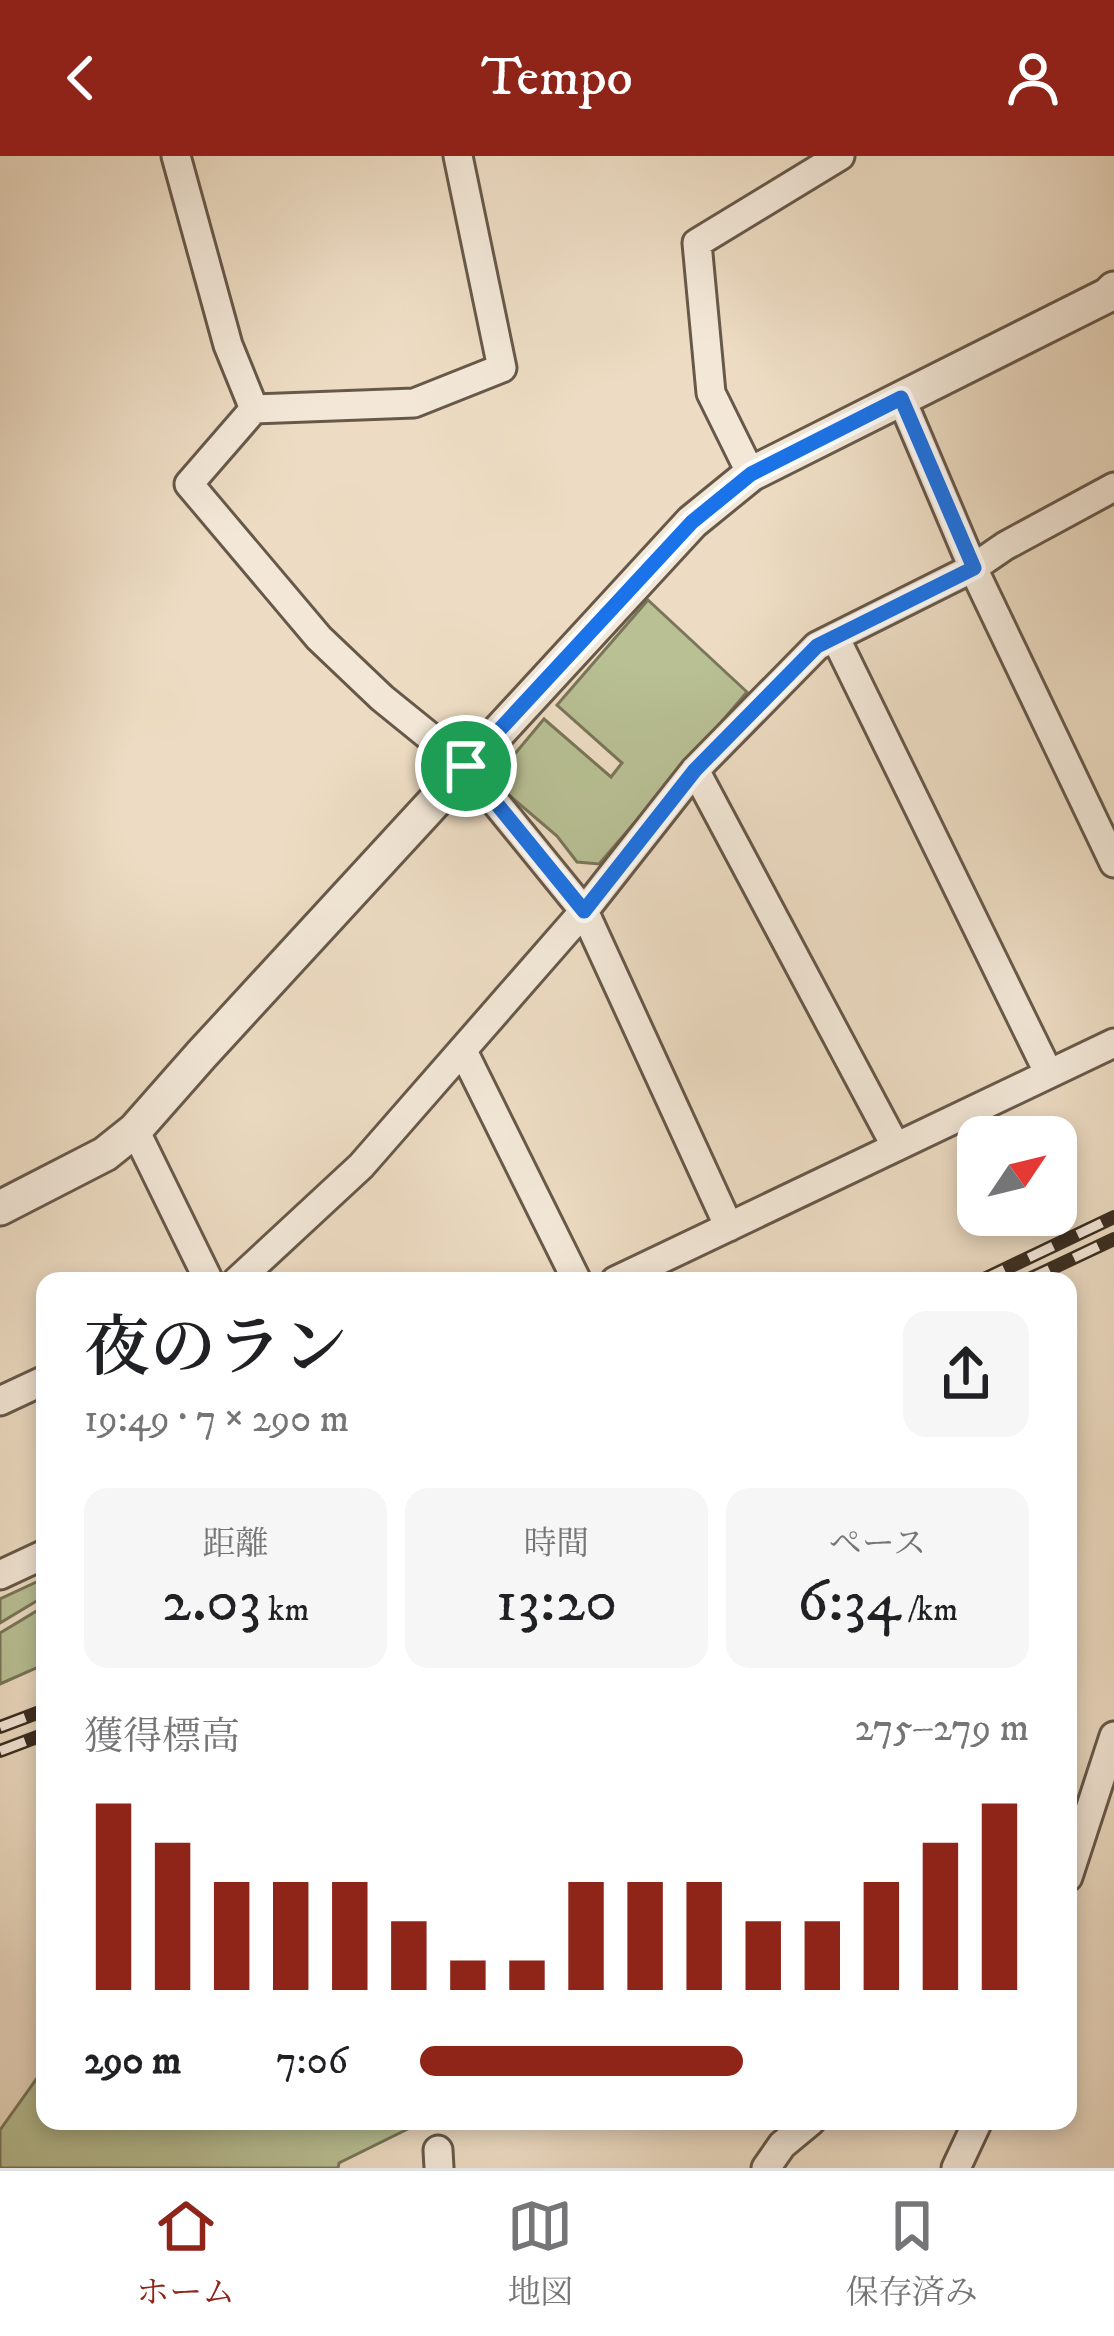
<!DOCTYPE html>
<html lang="ja">
<head>
<meta charset="utf-8">
<style>
  body { margin:0; font-family:"IM FELL DW Pica","Noto Serif JP",serif; background:#f6f6f6; color:#202124; height:100vh; display:flex; flex-direction:column; font-size:45px; white-space:nowrap }
  * { box-sizing:border-box; margin:0 }
  p { font-size:39px; color:#757577 }
  .icon { flex:none; width:66px; height:66px; fill:none; stroke:currentColor; stroke-width:2; stroke-linecap:round; stroke-linejoin:round }
  .map { position:relative; flex:1; overflow:hidden }
  .side { position:absolute; left:36px; top:1116px; width:1041px; height:858px; display:flex; flex-direction:column; background:#fff; border-radius:24px; box-shadow:0 6px 18px #0003 }
  .side>* { flex:none }
  .needle { width:78px; rotate:55deg }
  .tools { position:absolute; left:957px; top:960px; display:grid; gap:24px }
  .tools a { display:grid; place-items:center; width:120px; height:120px; border-radius:24px; background:#fff; box-shadow:0 6px 18px #0003; font-size:60px }
  .pin { position:absolute; display:grid; place-items:center; width:102px; height:102px; color:#fff; margin:-51px; border:6px solid #fff; border-radius:50%; box-shadow:0 3px 12px #0007 }
  .round { display:grid; place-items:center; flex:none; width:126px; height:126px; border-radius:24px; background:#f6f6f6 }
  .summary { display:flex; align-items:center; justify-content:space-between; height:204px; padding:0 48px }
  h1 { font-size:66px; font-weight:600; line-height:90px }
  .metrics { display:grid; grid-template-columns:repeat(3,1fr); gap:18px; height:204px; padding:12px 48px }
  .metrics div { display:grid; align-content:center; border-radius:24px; background:#f6f6f6; text-align:center }
  .metrics b { font-size:60px; font-weight:600 }
  .metrics small { font-size:33px; font-weight:400 }
  .metrics p { font-size:33px }
  .chart { height:336px; padding:24px 48px }
  .chart p { display:flex; justify-content:space-between }
  .chart svg { width:100%; height:216px; margin-top:12px; stroke:#8f2418; stroke-width:6 }
  ul { padding:0 48px; list-style:none; font-size:39px }
  li { display:grid; grid-template-columns:192px 144px 1fr; align-items:center; height:90px }
  li i { height:30px; border-radius:15px; background:#8f2418 }
  header { display:flex; justify-content:space-between; align-items:center; height:156px; padding:0 48px; background:#8f2418; color:#fff; font-size:54px; font-weight:600 }
  .dock { display:flex; justify-content:space-around; align-items:center; height:168px; border-top:3px solid #e0e0e0; background:#fff; font-size:33px; color:#757577 }
  .dock a { display:grid; justify-items:center; gap:6px }
  .dock .selected { color:#8f2418 }
  .map>svg:first-child { display:block }
  .green { fill:#b8c094; stroke:#79765a; stroke-width:3 }
  .lines { fill:none; stroke-linecap:round; stroke-linejoin:round }
  .minor-casing { stroke:#67594a; stroke-width:33 }
  .tertiary-casing { stroke:#67594a; stroke-width:39 }
  .minor { stroke:#f3e8d8; stroke-width:27 }
  .tertiary { stroke:#f3e8d8; stroke-width:33 }
  .rail-casing { stroke:#3a2d21; stroke-width:14 }
  .rail { stroke:#f3e8d8; stroke-width:9; stroke-dasharray:27; stroke-linecap:butt }
  .route-casing { stroke:#fff; stroke-width:24 }
  .route { stroke:#1a73e8; stroke-width:15 }
</style>
</head>
<body>
<header><svg class="icon" aria-label="back" viewBox="0 0 24 24"><path d="M15 5l-7 7 7 7"/></svg>Tempo<svg class="icon" aria-label="person" viewBox="0 0 24 24"><circle cx="12" cy="8" r="4"/><path d="M4 21q1-7 8-7t8 7"/></svg></header>
<div class="map">
<svg width="1114" height="2012" viewBox="0 0 1114 2012">
  <rect width="100%" height="100%" fill="#eddcc3"/>
  <filter id="stains"><feTurbulence type="fractalNoise" baseFrequency=".00167" numOctaves="4"/><feColorMatrix values="0 0 0 0 .2 0 0 0 0 .09 0 0 0 0 .02 0 0 0 .5 -.17"/></filter>
  <radialGradient id="worn" r=".72"><stop offset=".6" stop-color="#630" stop-opacity="0"/><stop offset="1" stop-color="#630" stop-opacity=".3"/></radialGradient>
  <path class="green" d="M648,444L747,536L599,708L577,706L557,680L503,634V612L544,563L611,621L622,607L557,549Z
    M45,1422V1440L0,1467V1443Z
    M45,1450V1508L0,1528V1477Z
    M45,1911V1965H424L339,2007L338,2012H0V1974Z"/>
  <g class="lines">
    <g class="minor-casing">
      <path id="minor" d="M176,0L228,189L254,253L189,328L319,482L382,542L466,610L584,755L729,1071
        M901,242L973,412L1114,707
        M254,253L414,247L502,212L458,0
        M751,318L711,237L697,87L840,0
        M835,481L1049,918
        M695,614L896,991
        M463,895L577,1125
        M135,974L209,1125
        M237,1125L361,1010L584,755L695,614L817,490L973,412L1005,390L1114,331
        M615,1125L1114,887
        M0,1245L45,1224
        M0,1419L45,1398
        M1068,1721L1114,1580
        M438,1994L439,2012
        M766,2012L782,1989L811,1965
        M956,2012L978,1965"/>
    </g>
    <g class="tertiary-casing">
      <path id="tertiary" d="M0,1052L105,998L135,974L202,898L692,366L751,318L1108,139L1114,133"/>
    </g>
    <use href="#minor" class="minor"/>
    <use href="#tertiary" class="tertiary"/>
    <g class="rail-casing">
      <path id="rail" d="M980,1125L1114,1061
        M1025,1125L1114,1083
        M0,1571L45,1554
        M0,1595L45,1578"/>
    </g>
    <use href="#rail" class="rail"/>
  </g>
  <g class="lines">
    <g class="route-casing">
      <path id="route" d="M901,242L974,412L817,490L695,614L584,755L466,610L692,366L751,318Z"/>
    </g>
    <use href="#route" class="route"/>
  </g>
  <rect width="100%" height="100%" filter="url(#stains)"/>
  <rect width="100%" height="100%" fill="url(#worn)"/>
</svg>
<div class="tools">
<a><svg class="needle" viewBox="-14 -14 28 28"><path d="M0-13l5 13h-10z" fill="#e53935"/><path d="M0 13l5-13h-10z" fill="#757577"/></svg></a>
</div>
<div class="pin" style="left:466px;top:610px;background:#1e9e55"><svg class="icon" aria-label="arrive" viewBox="0 0 24 24"><path d="M6 21V4h12l-3 4 3 4H6"/></svg></div>
<section class="side">
<div class="summary"><div><h1>夜のラン</h1><p>19:49 · 7 × 290 m</p></div><a class="round"><svg class="icon" aria-label="share" viewBox="0 0 24 24"><path d="M12 15V3M7 8l5-5 5 5M5 13v7h14v-7"/></svg></a></div>
<div class="metrics">
<div><p>距離</p><b>2.03<small> km</small></b></div>
<div><p>時間</p><b>13:20</b></div>
<div><p>ペース</p><b>6:34<small> /km</small></b></div>
</div>
<div class="chart"><p><span>獲得標高</span>275–279 m</p>
<svg viewBox="0 0 160 44" preserveAspectRatio="none"><path d="M5 44V6M15 44V14M25 44V22M35 44V22M45 44V22M55 44V30M65 44V38M75 44V38M85 44V22M95 44V22M105 44V22M115 44V30M125 44V30M135 44V22M145 44V14M155 44V6"/></svg>
</div>
<ul>
<li><b>290 m</b>7:06<i style="width:53%"></i></li>
</ul>
</section>
</div>
<nav class="dock">
<a class="selected"><svg class="icon" aria-label="home" viewBox="0 0 24 24"><path d="M3 11l9-7 9 7M6 9v11h12V9"/></svg>ホーム</a>
<a><svg class="icon" aria-label="map" viewBox="0 0 24 24"><path d="M3 6l6-2 6 2 6-2v14l-6 2-6-2-6 2zM9 4v14M15 6v14"/></svg>地図</a>
<a><svg class="icon" aria-label="saved" viewBox="0 0 24 24"><path d="M7 4h10v16l-5-4-5 4z"/></svg>保存済み</a>
</nav>
</body>
</html>
